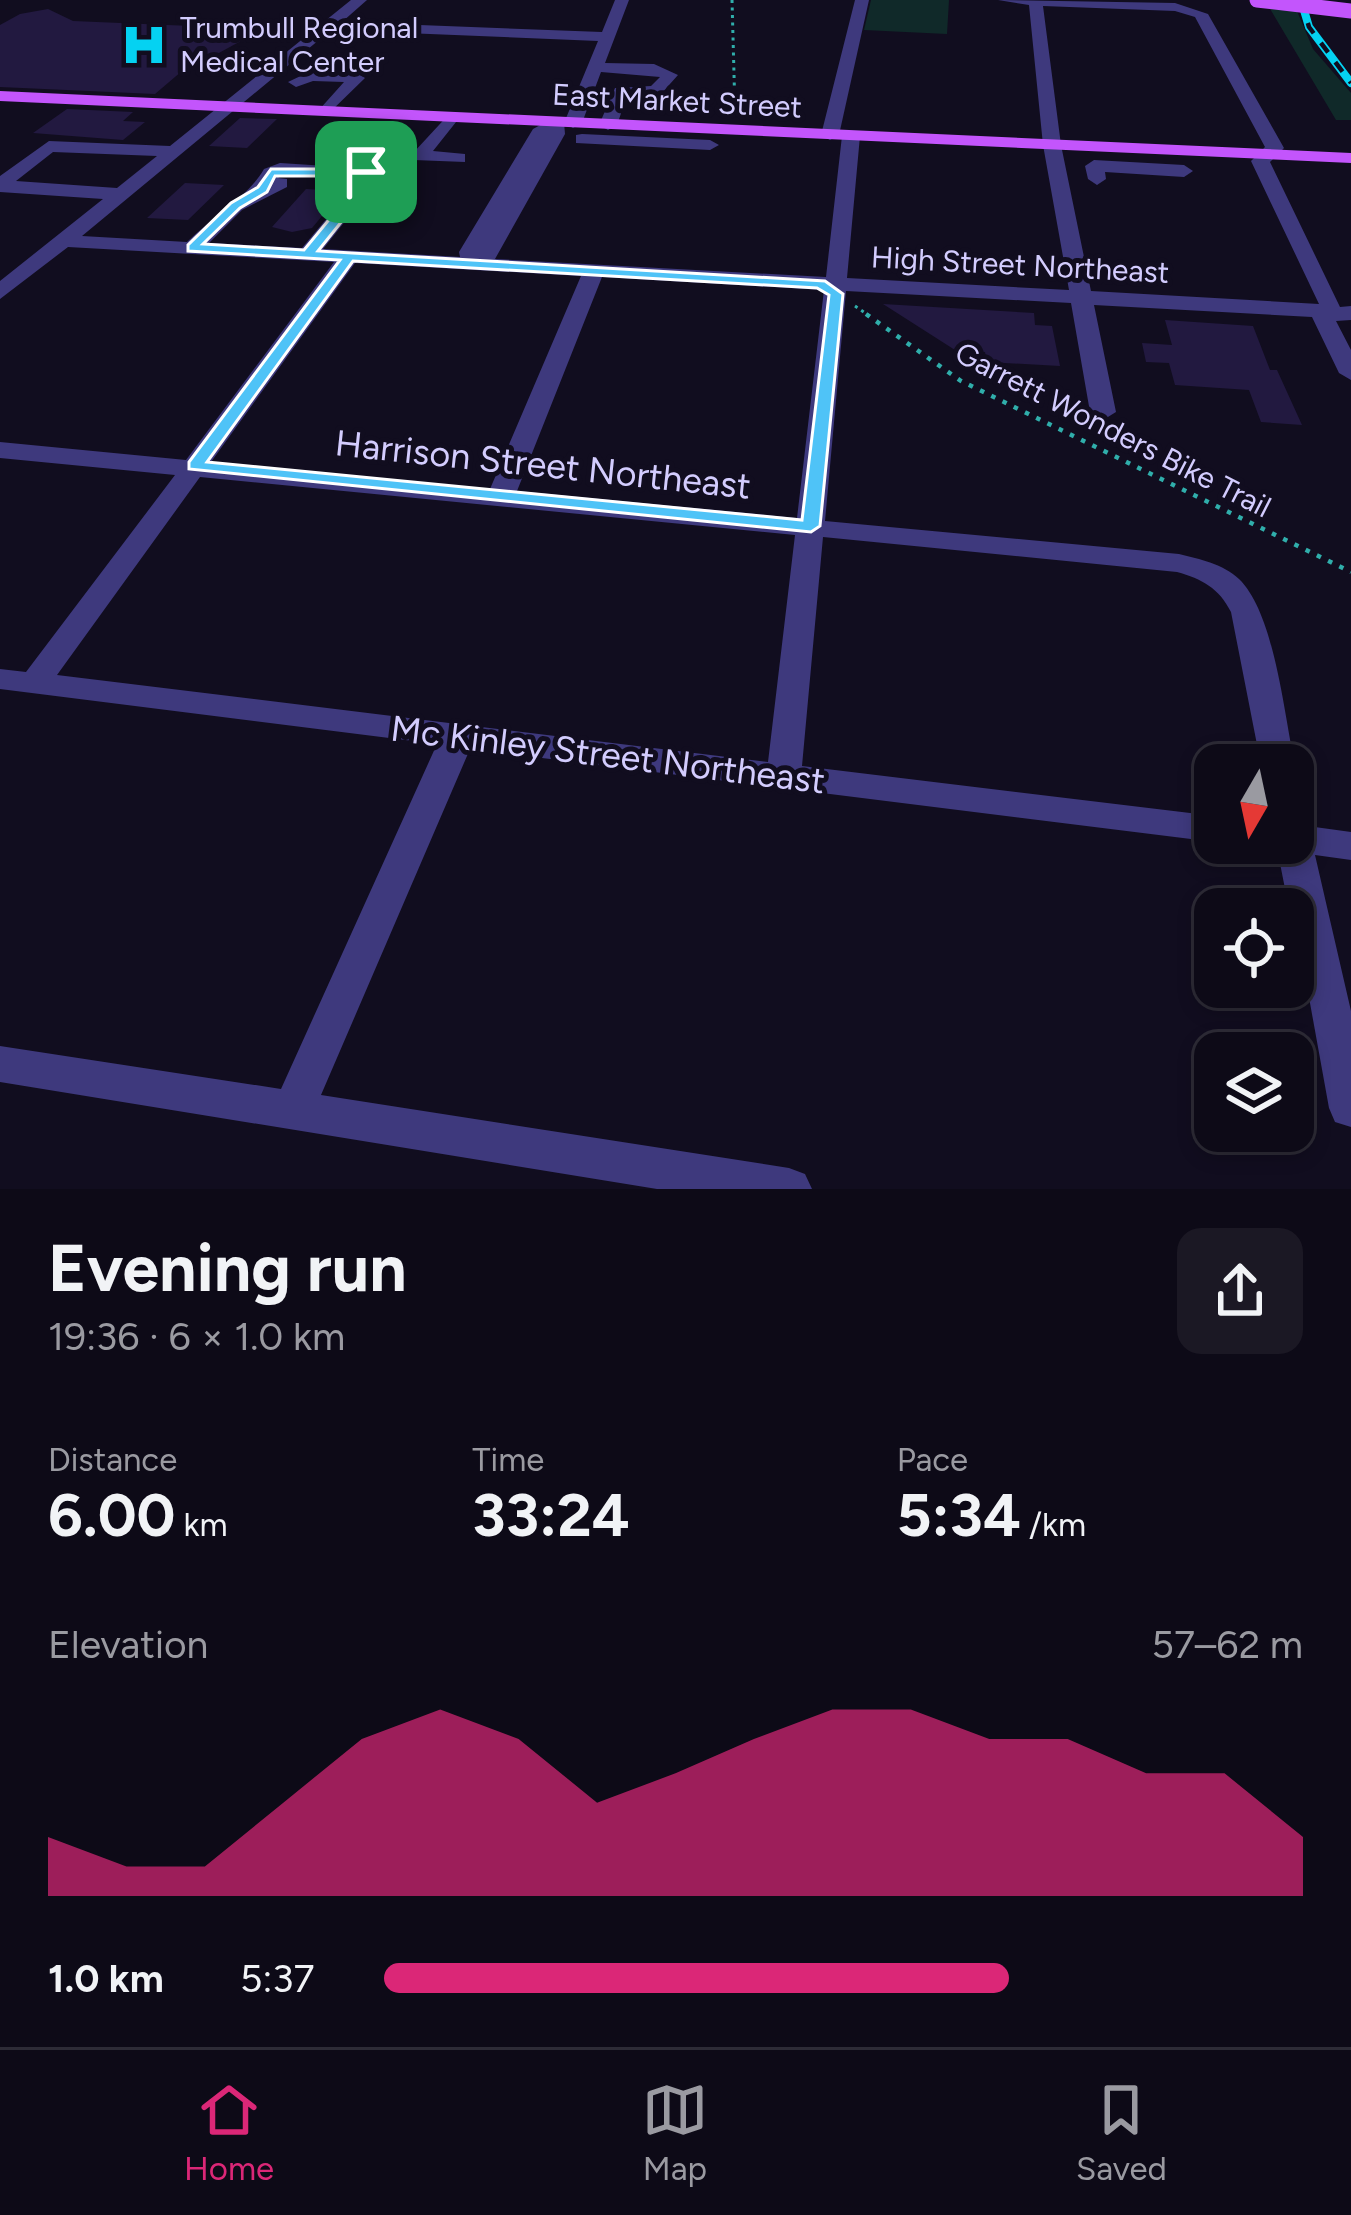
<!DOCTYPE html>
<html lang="en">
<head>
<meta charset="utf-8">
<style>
  body { margin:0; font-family:Figtree,sans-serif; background:#1b1824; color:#f1f3f6; height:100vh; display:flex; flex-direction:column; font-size:45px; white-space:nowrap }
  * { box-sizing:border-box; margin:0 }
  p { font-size:39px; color:#9a9aa1 }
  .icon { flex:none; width:66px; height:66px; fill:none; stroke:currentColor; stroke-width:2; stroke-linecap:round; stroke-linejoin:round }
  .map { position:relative; height:1189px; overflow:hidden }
  .panel { display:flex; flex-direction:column; background:#0d0a17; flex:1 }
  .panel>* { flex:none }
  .needle { width:78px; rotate:189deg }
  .fabs { position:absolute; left:1194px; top:744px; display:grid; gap:24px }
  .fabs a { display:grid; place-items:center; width:120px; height:120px; border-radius:24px; background:#0d0a17; box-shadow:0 6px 18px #0003,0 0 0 3px #2d2b36; font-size:60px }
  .pin { position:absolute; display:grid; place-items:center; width:102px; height:102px; color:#fff; margin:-51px; border-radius:24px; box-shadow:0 6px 18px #0006 }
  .round { display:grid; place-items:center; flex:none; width:126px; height:126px; border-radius:24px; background:#1b1824 }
  .headline { display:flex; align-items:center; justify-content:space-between; height:204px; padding:0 48px }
  h1 { font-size:66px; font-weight:700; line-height:90px }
  .figures { display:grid; grid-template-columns:repeat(3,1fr); gap:18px; height:204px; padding:12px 48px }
  .figures div { display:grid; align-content:center }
  .figures b { font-size:60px; font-weight:700 }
  .figures small { font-size:33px; font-weight:400 }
  .figures p { font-size:33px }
  .chart { height:336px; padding:24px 48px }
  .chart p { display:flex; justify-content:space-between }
  .chart svg { width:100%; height:216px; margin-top:12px; fill:#db2777; opacity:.7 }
  ul { padding:0 48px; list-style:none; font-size:39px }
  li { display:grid; grid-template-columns:192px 144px 1fr; align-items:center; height:90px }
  li i { height:30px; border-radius:15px; background:#db2777 }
  .tab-bar { display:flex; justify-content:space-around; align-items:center; height:168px; border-top:3px solid #2d2b36; background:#0d0a17; font-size:33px; color:#9a9aa1 }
  .tab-bar a { display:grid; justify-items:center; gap:6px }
  .tab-bar .selected { color:#db2777 }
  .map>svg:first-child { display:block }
  .green { fill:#102929 }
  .building { fill:#221940 }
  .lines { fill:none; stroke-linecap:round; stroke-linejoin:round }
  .path-far1 { stroke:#30aeab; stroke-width:3; stroke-dasharray:3 4.5; stroke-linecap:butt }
  .path { stroke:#30aeab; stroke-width:4.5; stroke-dasharray:4.5 8; stroke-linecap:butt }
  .minor { fill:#3e397d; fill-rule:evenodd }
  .major { fill:#c355fc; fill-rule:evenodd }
  .rail-casing { stroke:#05d2f2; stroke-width:8 }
  .rail { stroke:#110d1f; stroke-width:4.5; stroke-dasharray:12; stroke-linecap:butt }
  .major-bridge { stroke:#c355fc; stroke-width:15 }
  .route { fill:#4fc3f7; stroke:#fff; stroke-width:3; fill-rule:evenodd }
  .labels { text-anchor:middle; stroke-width:10; stroke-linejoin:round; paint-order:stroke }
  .far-poi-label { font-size:30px; fill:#d3ccfe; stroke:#110d1f; text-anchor:start }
  .far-street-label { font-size:30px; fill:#d3ccfe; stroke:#110d1f }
  .street-label { font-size:36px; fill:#d3ccfe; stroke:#110d1f }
</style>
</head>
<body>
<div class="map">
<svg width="1351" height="1189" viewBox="0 0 1351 1189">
  <rect width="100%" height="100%" fill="#110d1f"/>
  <path class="green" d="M871,0H949L947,34L864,30Z
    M1269,7L1297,11L1313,49L1351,93V120H1336Z"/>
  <path class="building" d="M48,9L73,21L263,29L217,54H202L155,94L0,87V25L20,14Z
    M67,109L133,112L123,121L145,122L123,140L33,133Z
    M240,118L277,119L247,148L209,146Z
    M185,183L224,185L188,220L147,218Z
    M306,189L343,191L312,228L292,232L272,227Z
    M883,304L1034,313L1035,325L1052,326L1060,366L987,362L985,352L955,350Z
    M1165,320L1253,326L1270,370H1277L1302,425L1261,422L1249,390L1175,385L1169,363L1146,362L1142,343L1172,345Z"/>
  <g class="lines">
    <path class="path-far1" d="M732,0L735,111
      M855,306L871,317"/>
    <path class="path" d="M866,314L961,381L1351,572"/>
    <path class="minor" d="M351,0H367L342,22L602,32L615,0H629L605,63L654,64L678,75L661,94L627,96L617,125L608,130L599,125L615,88L651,86L660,77L601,72L582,123L573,128L564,123L598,41L331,30L82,236L187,242C211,218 250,195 264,169L280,163L373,169L382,175L323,249L460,257L459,252L533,129L555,117L564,122L565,134L495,259L826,277L842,136L851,131L860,136L847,278L1069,290L1043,145L1029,5L998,0L1175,3L1208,14L1284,148L1270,162L1340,307L1351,306V320L1336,321L1351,350V380L1339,373L1312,317L1094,305L1116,412L1103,420L1090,412L1071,303L846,291L825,521L1179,554C1200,559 1223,564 1239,579C1275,614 1284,715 1295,765L1293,769V765H1261L1231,612C1219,588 1202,579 1177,572L823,537L802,766L1215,816V842L470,749L321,1095L789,1168L805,1174L812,1189H657L0,1082V1046L281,1089L437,744L0,689V669L26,672L175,475L0,458V442L186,460L334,262L68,247L0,299V281L103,199L0,192V176L49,141L170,146ZM1043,6L1175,11L1195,17L1265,147L1251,161L1319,304L1091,291L1061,145ZM53,152L157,156L117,188L16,181ZM283,175L359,180L302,248L209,243L242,210L287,187V179L278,178ZM355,263L581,276L490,489L211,462ZM602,277L824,290L797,518L517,491ZM200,477L795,535L768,762L57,675Z
      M855,0H869L839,135L830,140L821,135Z
      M311,71L357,73L365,78L326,116L318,111L344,82L313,81L296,87L288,82Z
      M451,112L460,117L433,151L465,154V162L414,160V152Z
      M582,134L710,140L719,145L710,150L576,143V135Z
      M1094,160L1184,165L1193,171L1184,177L1105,172L1106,179L1097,185L1088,179L1085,166Z
      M1293,824L1351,832V860L1315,855L1351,1011V1127L1335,1122L1329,1108L1293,909H1289L1276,843H1293Z"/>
    <path class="major" d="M0,91L1351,153V163L0,101Z"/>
    <g class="rail-casing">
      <path id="rail" d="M1301,0L1309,27L1351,83"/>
    </g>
    <use href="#rail" class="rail"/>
    <path class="major-bridge" d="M1257,0L1351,11"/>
  </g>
  <path class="route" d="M271,169H366L379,175L318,251L825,281L843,294L820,526L811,532L189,469V462L340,260L188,251V245L231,203L258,187ZM275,176H365L304,250L203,244L240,208L267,192ZM353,261L817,288L829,295L802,520L207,462Z"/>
  <defs>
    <g id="hospital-bare" transform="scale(3.6)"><path d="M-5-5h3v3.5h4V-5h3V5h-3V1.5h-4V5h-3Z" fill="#05d2f2" stroke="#110d1f" stroke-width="2.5" paint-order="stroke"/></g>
  </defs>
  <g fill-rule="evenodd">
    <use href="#hospital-bare" x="144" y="45"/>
  </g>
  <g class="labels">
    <g class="far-poi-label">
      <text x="180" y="38">Trumbull Regional<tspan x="180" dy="34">Medical Center</tspan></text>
    </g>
    <g class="far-street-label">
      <text transform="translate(677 101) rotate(3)" y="10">East Market Street</text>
      <text transform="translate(1020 265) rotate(3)" y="10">High Street Northeast</text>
      <text transform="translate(1113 430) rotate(27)" y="10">Garrett Wonders Bike Trail</text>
    </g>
    <g class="street-label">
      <text transform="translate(543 464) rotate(6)" y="13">Harrison Street Northeast</text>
      <text transform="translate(608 754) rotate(7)" y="13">Mc Kinley Street Northeast</text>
    </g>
  </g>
</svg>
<div class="fabs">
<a><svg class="needle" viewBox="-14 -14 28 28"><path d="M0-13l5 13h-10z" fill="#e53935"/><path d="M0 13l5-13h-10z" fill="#9a9aa1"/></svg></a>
<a><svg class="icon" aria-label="locate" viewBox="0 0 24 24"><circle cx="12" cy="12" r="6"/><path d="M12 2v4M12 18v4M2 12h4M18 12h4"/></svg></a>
<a><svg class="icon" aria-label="layers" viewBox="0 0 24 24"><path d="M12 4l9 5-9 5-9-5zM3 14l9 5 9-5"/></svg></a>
</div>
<div class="pin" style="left:366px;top:172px;background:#1e9e55"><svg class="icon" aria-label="arrive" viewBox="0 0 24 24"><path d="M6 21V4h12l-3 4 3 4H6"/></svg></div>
</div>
<section class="panel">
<div class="headline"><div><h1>Evening run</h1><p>19:36 · 6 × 1.0 km</p></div><a class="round"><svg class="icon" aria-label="share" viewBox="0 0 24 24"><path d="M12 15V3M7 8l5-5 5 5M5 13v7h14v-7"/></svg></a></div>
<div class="figures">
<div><p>Distance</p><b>6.00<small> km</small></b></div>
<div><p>Time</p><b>33:24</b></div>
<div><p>Pace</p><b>5:34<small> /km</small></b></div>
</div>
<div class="chart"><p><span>Elevation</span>57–62 m</p>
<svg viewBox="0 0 160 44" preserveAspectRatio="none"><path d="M0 44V32L10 38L20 38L30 25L40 12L50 6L60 12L70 25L80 19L90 12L100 6L110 6L120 12L130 12L140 19L150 19L160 32V44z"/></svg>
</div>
<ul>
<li><b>1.0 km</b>5:37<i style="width:68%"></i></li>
</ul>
</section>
<nav class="tab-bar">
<a class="selected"><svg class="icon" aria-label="home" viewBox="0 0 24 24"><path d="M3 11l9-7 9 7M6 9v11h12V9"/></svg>Home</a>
<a><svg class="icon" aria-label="map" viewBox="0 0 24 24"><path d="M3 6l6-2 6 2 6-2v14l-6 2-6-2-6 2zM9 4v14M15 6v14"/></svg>Map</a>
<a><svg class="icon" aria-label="saved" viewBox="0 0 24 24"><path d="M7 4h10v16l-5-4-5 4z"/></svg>Saved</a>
</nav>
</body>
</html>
